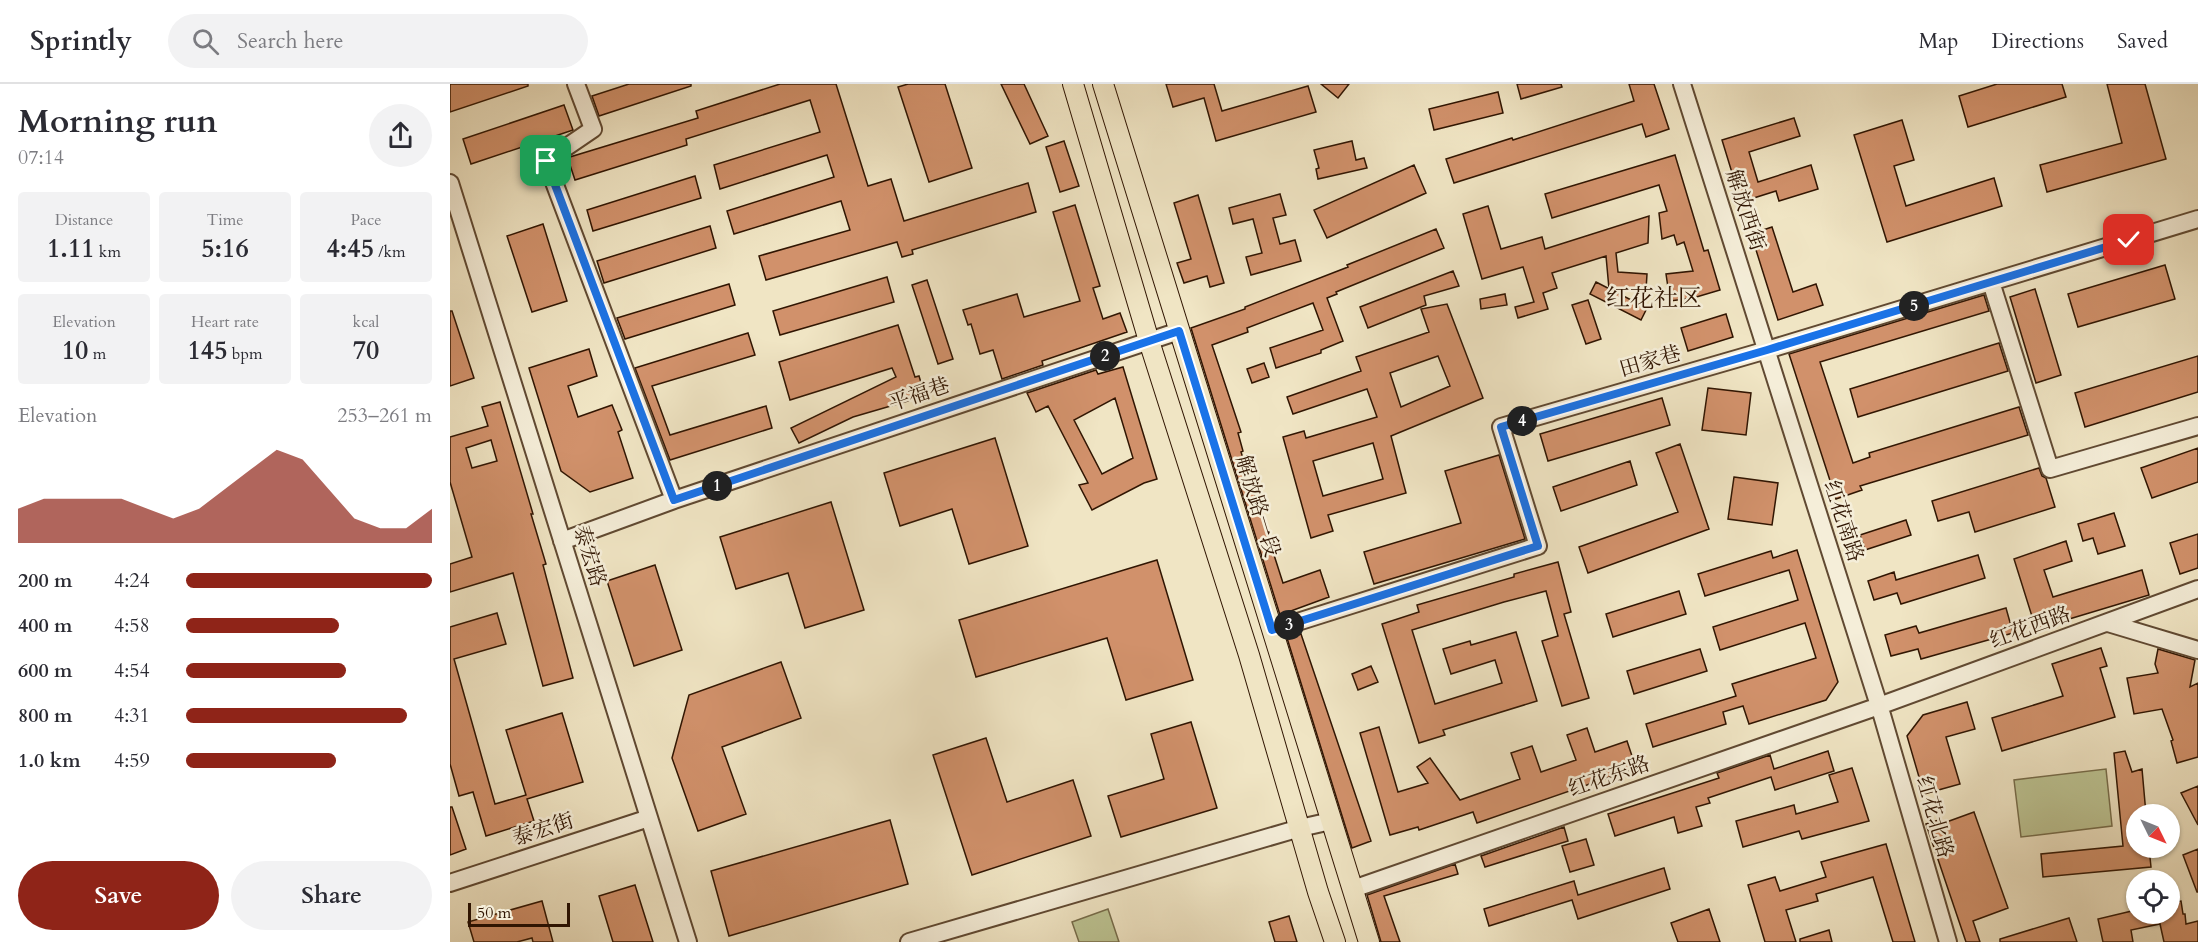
<!DOCTYPE html>
<html lang="en">
<head>
<meta charset="utf-8">
<style>
  body { margin:0; font-family:Cardo,"Noto Serif SC",serif; background:#f2f2f3; color:#2b2b33; height:100vh; display:flex; flex-direction:column; font-size:22px; white-space:nowrap }
  * { box-sizing:border-box; margin:0 }
  p { font-size:20px; color:#7c7c81 }
  .icon { flex:none; width:33px; height:33px; fill:none; stroke:currentColor; stroke-width:2; stroke-linecap:round; stroke-linejoin:round }
  .map { position:relative; flex:1; overflow:hidden }
  .details { display:flex; flex-direction:column; background:#fff; width:450px }
  .details>* { flex:none }
  .needle { width:39px; rotate:133deg }
  .buttons { position:absolute; left:1676px; top:720px; display:grid; gap:12px }
  .buttons a { display:grid; place-items:center; width:54px; height:54px; border-radius:50%; background:#fff; box-shadow:0 2px 4px #0004; font-size:30px }
  .scale { position:absolute; left:18px; bottom:15px; width:102px; box-sizing:border-box; padding-left:6px; border:3px solid #301502; border-top:0; font-size:16px; line-height:21px; white-space:nowrap; color:#301502; -webkit-text-stroke:4px #f5eed9; paint-order:stroke }
  .pin { position:absolute; display:grid; place-items:center; width:51px; height:51px; color:#fff; margin:-26px; border-radius:12px; box-shadow:0 3px 9px #0006 }
  .km { position:absolute; width:30px; height:30px; margin:-15px; border-radius:50%; background:#222; color:#fff; font-size:16px; line-height:30px; text-align:center }
  .round { display:grid; place-items:center; flex:none; width:63px; height:63px; border-radius:32px; background:#f2f2f3 }
  .headline { display:flex; align-items:center; justify-content:space-between; height:102px; padding:0 18px }
  h1 { font-size:33px; font-weight:800; line-height:45px }
  .stats { display:grid; grid-template-columns:repeat(3,1fr); gap:9px; height:102px; padding:6px 18px }
  .stats div { display:grid; align-content:center; border-radius:6px; background:#f2f2f3; text-align:center }
  .stats b { font-size:26px; font-weight:800 }
  .stats small { font-size:16px; font-weight:400 }
  .stats p { font-size:16px }
  .chart { height:168px; padding:12px 18px }
  .chart p { display:flex; justify-content:space-between }
  .chart svg { width:100%; height:108px; margin-top:6px; fill:#8f2418; opacity:.7 }
  .button { display:flex; gap:12px; margin-top:auto; padding:12px 18px }
  .button a { flex:1; height:69px; border-radius:36px; background:#8f2418; color:#fff; font-size:24px; font-weight:800; line-height:69px; text-align:center }
  .button a+a { background:#f2f2f3; color:#2b2b33 }
  ul { padding:0 18px; list-style:none; font-size:20px }
  li { display:grid; grid-template-columns:96px 72px 1fr; align-items:center; height:45px }
  li i { height:15px; border-radius:8px; background:#8f2418 }
  header { display:flex; align-items:center; gap:36px; box-sizing:border-box; height:84px; padding:0 30px; background:#fff; border-bottom:2px solid #e1e1e2 }
  header strong { font-size:28px }
  nav { display:flex; gap:33px; margin-inline-start:auto; font-size:21px }
  .search { width:420px; height:54px; background:#f2f2f3; display:flex; align-items:center; gap:15px; box-sizing:border-box; padding:0 21px; border-radius:33px; color:#7c7c81; font-size:22px }
  main { display:flex; flex:1; min-height:0 }
  .map>svg:first-child { display:block }
  .green { fill:#bcc392; stroke:#766c4a; stroke-width:1.5 }
  .building { fill:#d1916b; stroke:#301502; stroke-width:1.5; fill-rule:evenodd }
  .lines { fill:none; stroke-linecap:round; stroke-linejoin:round }
  .minor-casing { stroke:#604932; stroke-width:20 }
  .major-casing { stroke:#301502; stroke-width:22 }
  .minor { stroke:#f5eed9; stroke-width:16 }
  .major { stroke:#f0e5c4; stroke-width:20 }
  .route-casing { stroke:#fff; stroke-width:12 }
  .route { stroke:#1a73e8; stroke-width:8 }
  .labels { text-anchor:middle; stroke-width:5; stroke-linejoin:round; paint-order:stroke }
  .street-label { font-size:21px; fill:#301502; stroke:#f5eed9 }
  .quarter-label { font-size:24px; fill:#301502; stroke:#f5eed9 }
</style>
</head>
<body>
<header>
<strong>Sprintly</strong>
<div class="search"><svg class="icon" aria-label="search" viewBox="0 0 24 24"><circle cx="10" cy="10" r="6"/><path d="M15 15l6 6"/></svg>Search here</div>
<nav><a>Map</a><a>Directions</a><a>Saved</a></nav>
</header>
<main>
<section class="details">
<div class="headline"><div><h1>Morning run</h1><p>07:14</p></div><a class="round"><svg class="icon" aria-label="share" viewBox="0 0 24 24"><path d="M12 15V3M7 8l5-5 5 5M5 13v7h14v-7"/></svg></a></div>
<div class="stats">
<div><p>Distance</p><b>1.11<small> km</small></b></div>
<div><p>Time</p><b>5:16</b></div>
<div><p>Pace</p><b>4:45<small> /km</small></b></div>
</div>
<div class="stats">
<div><p>Elevation</p><b>10<small> m</small></b></div>
<div><p>Heart rate</p><b>145<small> bpm</small></b></div>
<div><p>kcal</p><b>70</b></div>
</div>
<div class="chart"><p><span>Elevation</span>253–261 m</p>
<svg viewBox="0 0 160 44" preserveAspectRatio="none"><path d="M0 44V30L10 26L20 26L30 26L40 26L50 30L60 34L70 30L80 22L90 14L100 6L110 10L120 22L130 34L140 38L150 38L160 30V44z"/></svg>
</div>
<ul>
<li><b>200 m</b>4:24<i style="width:100%"></i></li>
<li><b>400 m</b>4:58<i style="width:62%"></i></li>
<li><b>600 m</b>4:54<i style="width:65%"></i></li>
<li><b>800 m</b>4:31<i style="width:90%"></i></li>
<li><b>1.0 km</b>4:59<i style="width:61%"></i></li>
</ul>
<div class="button"><a>Save</a><a>Share</a></div>
</section>
<div class="map">
<svg width="1748" height="858" viewBox="0 0 1748 858">
  <rect width="100%" height="100%" fill="#f0e5c4"/>
  <filter id="stains"><feTurbulence type="fractalNoise" baseFrequency=".00333" numOctaves="4"/><feColorMatrix values="0 0 0 0 .2 0 0 0 0 .09 0 0 0 0 .02 0 0 0 .5 -.17"/></filter>
  <radialGradient id="worn" r=".72"><stop offset=".6" stop-color="#630" stop-opacity="0"/><stop offset="1" stop-color="#630" stop-opacity=".3"/></radialGradient>
  <path class="green" d="M1656,685L1662,742L1571,753L1564,696Z
    M658,825L669,858H629L622,838Z"/>
  <path class="building" d="M0,0H78V2L0,28Z
    M179,0H241V2L149,32L142,12Z
    M330,0H386L418,102L441,95L454,137L578,99L586,128L462,166L463,170L452,173L447,158L316,196L309,172L400,146L391,117L284,150L277,127L384,93L377,71L270,105L264,81L370,48L360,16L236,55L237,61L125,96L118,75L120,73L248,34L246,27Z
    M458,0H495L522,84L479,98L448,3Z
    M551,0H574L598,52L580,60Z
    M716,0H764L772,27L858,2L866,28L766,57L754,14L723,23Z
    M871,0H899L888,14Z
    M1067,0H1111L1112,3L1071,15Z
    M1179,0H1204L1219,45L1196,53L1192,40L1004,99L996,75L1062,54L1063,56L1184,17Z
    M1547,0H1612L1616,13L1518,43L1509,12Z
    M1657,0H1695L1716,75L1597,108L1590,81L1672,59Z
    M1048,8L1053,29L984,46L979,25Z
    M114,21L123,46L21,80L13,55Z
    M1344,34L1350,52L1299,68L1308,98L1361,81L1368,105L1329,117L1326,107L1291,118L1272,56Z
    M1452,36L1464,76L1444,82L1456,122L1544,94L1552,122L1437,158L1404,51Z
    M614,57L629,102L610,108L596,63Z
    M902,57L906,76L914,74L917,84L868,95L866,85L869,84L864,66Z
    M1225,71L1254,167L1258,166L1270,206L1243,214L1220,217L1216,190L1243,187L1234,158L1227,161L1224,151L1212,155L1209,129L1217,127L1209,101L1102,134L1095,110Z
    M964,81L976,109L877,154L864,126Z
    M245,92L251,114L143,147L137,126Z
    M830,110L836,131L823,134L830,160L845,156L851,177L801,191L796,173L812,169L803,135L783,140L779,124Z
    M748,111L774,199L760,203L757,192L734,199L727,179L741,175L724,119Z
    M625,121L650,202L643,204L653,235L670,229L677,248L592,277L593,281L552,295L543,266L530,270L521,240L518,241L513,226L567,210L574,233L630,217L603,128Z
    M1038,122L1051,165L1092,153L1095,165L1199,132L1198,159L1166,169L1168,188L1197,190L1196,206L1159,205L1156,172L1102,189L1107,204L1093,209L1098,225L1068,234L1065,223L1084,218L1073,183L1032,195L1013,130Z
    M93,140L117,217L82,228L57,152Z
    M260,142L266,164L154,199L147,177Z
    M1322,143L1343,208L1366,200L1373,221L1328,236L1301,150Z
    M986,145L994,164L886,208L887,210L877,214L893,257L871,266V269L826,284L820,264L873,246L863,219L797,244L798,248L762,261L791,348L788,349L793,367L791,368L833,499L870,486L879,513L830,531L741,244L795,225V223L898,183L897,181Z
    M1715,181L1725,215L1628,243L1618,210Z
    M1003,187L1009,202L974,212L976,221L918,244L910,223Z
    M437,193L444,218L330,251L323,227Z
    M477,196L503,275L488,280L462,201Z
    M1146,198L1197,224L1191,236L1140,210Z
    M279,200L285,221L175,255L167,234Z
    M1585,205L1611,291L1586,299L1560,213Z
    M1055,210L1057,221L1031,225L1030,215Z
    M1534,211L1539,227L1370,278L1403,379L1420,373L1419,369L1569,323L1578,351L1410,402L1412,406L1386,415L1339,270Z
    M1138,216L1151,255L1136,260L1122,221Z
    M997,220L1033,314L941,352L956,409L878,431L883,447L861,454L833,353L854,347L856,354L927,333L917,305L843,330L837,313L911,287L906,273L979,248L971,225ZM988,272L1000,302L951,323L940,289ZM923,359L933,395L873,412L863,377Z
    M0,227H2L24,294L0,302Z
    M1276,230L1283,253L1238,267L1231,244Z
    M448,241L465,293L469,292L475,312L403,333L349,359L341,344L446,293L442,284L340,316L329,278Z
    M298,249L305,271L202,302L220,351L316,322L322,344L220,376L185,284Z
    M1549,259L1558,287L1408,333L1400,305Z
    M139,265L147,292L118,302L128,333L162,321L172,346L168,348L183,394L140,408L111,387L79,284Z
    M1748,272V308L1635,343L1625,309Z
    M814,279L819,293L802,299L797,285Z
    M673,283L707,395L694,399L642,426L629,401L638,399L598,322L586,328L577,309L646,286L648,290ZM665,314L683,374L652,390L624,336Z
    M1258,304L1301,309L1296,351L1252,346Z
    M1212,314L1220,341L1098,377L1090,350Z
    M50,318L83,430H81L96,480L93,481L123,594L93,602L63,489L0,508V480L22,473L0,398V353L38,342L32,323ZM41,356L47,377L22,384L16,364Z
    M545,354L578,462L519,480L502,425L450,442L434,389Z
    M1230,360L1259,445L1138,489L1129,463L1228,428L1206,369Z
    M1748,364V398L1702,414L1691,384Z
    M1049,371L1075,455L924,500L914,468L1011,439L995,387Z
    M1180,377L1187,401L1111,427L1103,403Z
    M1589,384L1592,392L1596,394L1605,423L1525,448L1519,428L1488,437L1482,417Z
    M1284,393L1328,399L1322,441L1278,435Z
    M381,418L414,526L355,544L338,489L286,505L270,453Z
    M1664,429L1675,462L1648,470L1643,454L1633,457L1628,440Z
    M1456,436L1461,451L1415,466L1410,451Z
    M1748,450V484L1730,490L1720,459Z
    M1616,457L1622,477L1594,486L1603,513L1692,486L1699,511L1586,545L1564,475Z
    M1347,466L1388,598L1376,616L1299,640L1293,622L1273,628L1276,640L1203,663L1196,640L1286,612L1282,600L1366,574L1355,539L1270,566L1263,543L1348,516L1339,486L1255,512L1248,490L1321,467L1323,474Z
    M1528,471L1535,494L1451,520L1447,509L1424,516L1418,497L1444,488L1446,496Z
    M707,476L743,596L676,616L657,554L526,593L509,536Z
    M1108,478L1121,528L1114,530L1139,614L1112,622L1092,557L1108,552L1096,507L1054,518L962,546L985,620L1052,599L1045,576L1001,590L993,565L1020,557L1021,561L1066,548L1087,617L993,646L995,651L969,659L932,540L969,528L967,521L1064,493V490Z
    M205,481L232,566L184,582L157,497Z
    M1229,507L1236,530L1163,553L1156,530Z
    M1556,524L1563,549L1471,575L1468,565L1441,572L1435,551L1466,542L1469,549Z
    M47,529L56,560L4,575L45,720L76,711L56,646L112,629L133,698L77,715L84,737L36,752L23,708L9,712L0,680V543Z
    M851,550L921,757L902,764L837,554Z
    M1651,564L1657,582L1650,584L1665,633L1552,667L1542,634L1613,612L1602,580Z
    M1250,565L1257,587L1184,610L1177,587Z
    M1708,565L1745,576L1740,603L1748,599V673L1727,679L1721,657L1723,656L1712,625L1684,630L1677,594L1708,589L1705,580Z
    M331,578L351,634L272,663L296,730L248,747L222,674L239,611Z
    M921,582L928,598L908,606L902,590Z
    M1517,618L1525,645L1496,653L1510,700L1474,710L1457,652L1473,631Z
    M741,638L767,724L671,753L658,712L714,695L701,650Z
    M929,643L948,708L978,699L967,683L980,674L1010,716L1070,695L1061,669L1082,662L1091,688L1126,676L1117,651L1137,644L1145,668L1177,657L1186,684L1027,739L1023,728L969,746L968,743L940,751L910,649Z
    M536,654L557,718L623,696L641,752L522,791L483,671Z
    M1378,667L1384,687L1325,706L1321,693L1258,714L1260,719L1246,723L1252,742L1228,749L1224,733L1165,752L1158,730L1269,694L1267,689L1320,671L1324,685Z
    M1675,667L1682,688L1692,685L1696,730H1686V764H1699L1701,783L1593,793L1591,770L1673,762L1664,669Z
    M1402,684L1419,737L1352,755L1349,747L1293,763L1286,737L1344,721L1346,730L1388,718L1379,691Z
    M1748,702V741L1731,709Z
    M0,723H2L16,765L0,771Z
    M1524,728L1558,824L1523,837L1530,858H1516L1476,740L1489,736L1491,740Z
    M440,736L458,800L279,852L261,787Z
    M1114,743L1118,757L1035,783L1031,772Z
    M1136,755L1144,781L1120,788L1112,762Z
    M1436,760L1465,858H1443L1423,793L1366,810L1368,817L1336,826L1346,858H1315L1298,801L1325,793L1330,807L1376,793L1371,778Z
    M1748,765V808H1747L1733,771Z
    M1005,780L1008,790L934,812L950,858H931L917,811Z
    M1214,784L1220,805L1128,835L1122,816L1039,842L1034,825L1124,797L1128,811Z
    M185,801L203,858H163L149,812Z
    M92,817L103,858H83L82,854L67,858H24L18,838Z
    M1731,817L1733,830H1735L1736,840L1748,837V858H1714L1710,840L1681,846L1683,858H1653L1648,835L1686,826V830H1719V819Z
    M1259,825L1270,858H1228L1221,839Z
    M839,832L847,858H825L819,838Z
    M1619,834L1627,858H1550V855Z
    M1379,846L1382,858H1350V855Z"/>
  <g class="lines">
    <g class="minor-casing">
      <path id="minor" d="M126,0L143,45L96,77L224,416
        M1232,0L1432,631L1498,858
        M0,99L238,858
        M1541,198L1600,385L1748,342
        M112,457L224,416L729,247
        M1658,539L1748,566
        M822,546L1088,462L1051,343L1317,266L1748,135
        M0,799L199,734
        M903,805L1429,622L1748,505
        M459,858L850,744L881,737"/>
    </g>
    <g class="major-casing">
      <path id="major" d="M623,0L699,257L799,571L868,808L885,858
        M653,0L919,858"/>
    </g>
    <use href="#minor" class="minor"/>
    <use href="#major" class="major"/>
  </g>
  <g class="lines">
    <g class="route-casing">
      <path id="route" d="M96,77L224,416L729,247L822,546L1088,462L1051,343L1317,266L1679,156"/>
    </g>
    <use href="#route" class="route"/>
  </g>
  <g class="labels">
    <g class="street-label">
      <text transform="translate(1296 126) rotate(72)" y="7">解放西街</text>
      <text transform="translate(1200 277) rotate(-16)" y="7">田家巷</text>
      <text transform="translate(469 310) rotate(-19)" y="7">平福巷</text>
      <text transform="translate(808 422) rotate(73)" y="7">解放路一段</text>
      <text transform="translate(1394 437) rotate(72)" y="7">红花南路</text>
      <text transform="translate(140 472) rotate(73)" y="7">泰宏路</text>
      <text transform="translate(1580 543) rotate(-20)" y="7">红花西路</text>
      <text transform="translate(1159 692) rotate(-19)" y="7">红花东路</text>
      <text transform="translate(1485 733) rotate(74)" y="7">红花北路</text>
      <text transform="translate(93 745) rotate(-18)" y="7">泰宏街</text>
    </g>
    <g class="quarter-label">
      <text x="1204" y="222">红花社区</text>
    </g>
  </g>
  <rect width="100%" height="100%" filter="url(#stains)"/>
  <rect width="100%" height="100%" fill="url(#worn)"/>
</svg>
<div class="buttons">
<a><svg class="needle" viewBox="-14 -14 28 28"><path d="M0-13l5 13h-10z" fill="#e53935"/><path d="M0 13l5-13h-10z" fill="#7c7c81"/></svg></a>
<a><svg class="icon" aria-label="locate" viewBox="0 0 24 24"><circle cx="12" cy="12" r="6"/><path d="M12 2v4M12 18v4M2 12h4M18 12h4"/></svg></a>
</div>
<div class="scale">50 m</div>
<div class="pin" style="left:96px;top:77px;background:#1e9e55"><svg class="icon" aria-label="arrive" viewBox="0 0 24 24"><path d="M6 21V4h12l-3 4 3 4H6"/></svg></div>
<div class="pin" style="left:1679px;top:156px;background:#d93025"><svg class="icon" aria-label="check" viewBox="0 0 24 24"><path d="M5 12l5 5 9-10"/></svg></div>
<b class="km" style="left:267px;top:402px">1</b>
<b class="km" style="left:655px;top:272px">2</b>
<b class="km" style="left:839px;top:541px">3</b>
<b class="km" style="left:1072px;top:337px">4</b>
<b class="km" style="left:1464px;top:222px">5</b>
</div>
</main>
</body>
</html>
